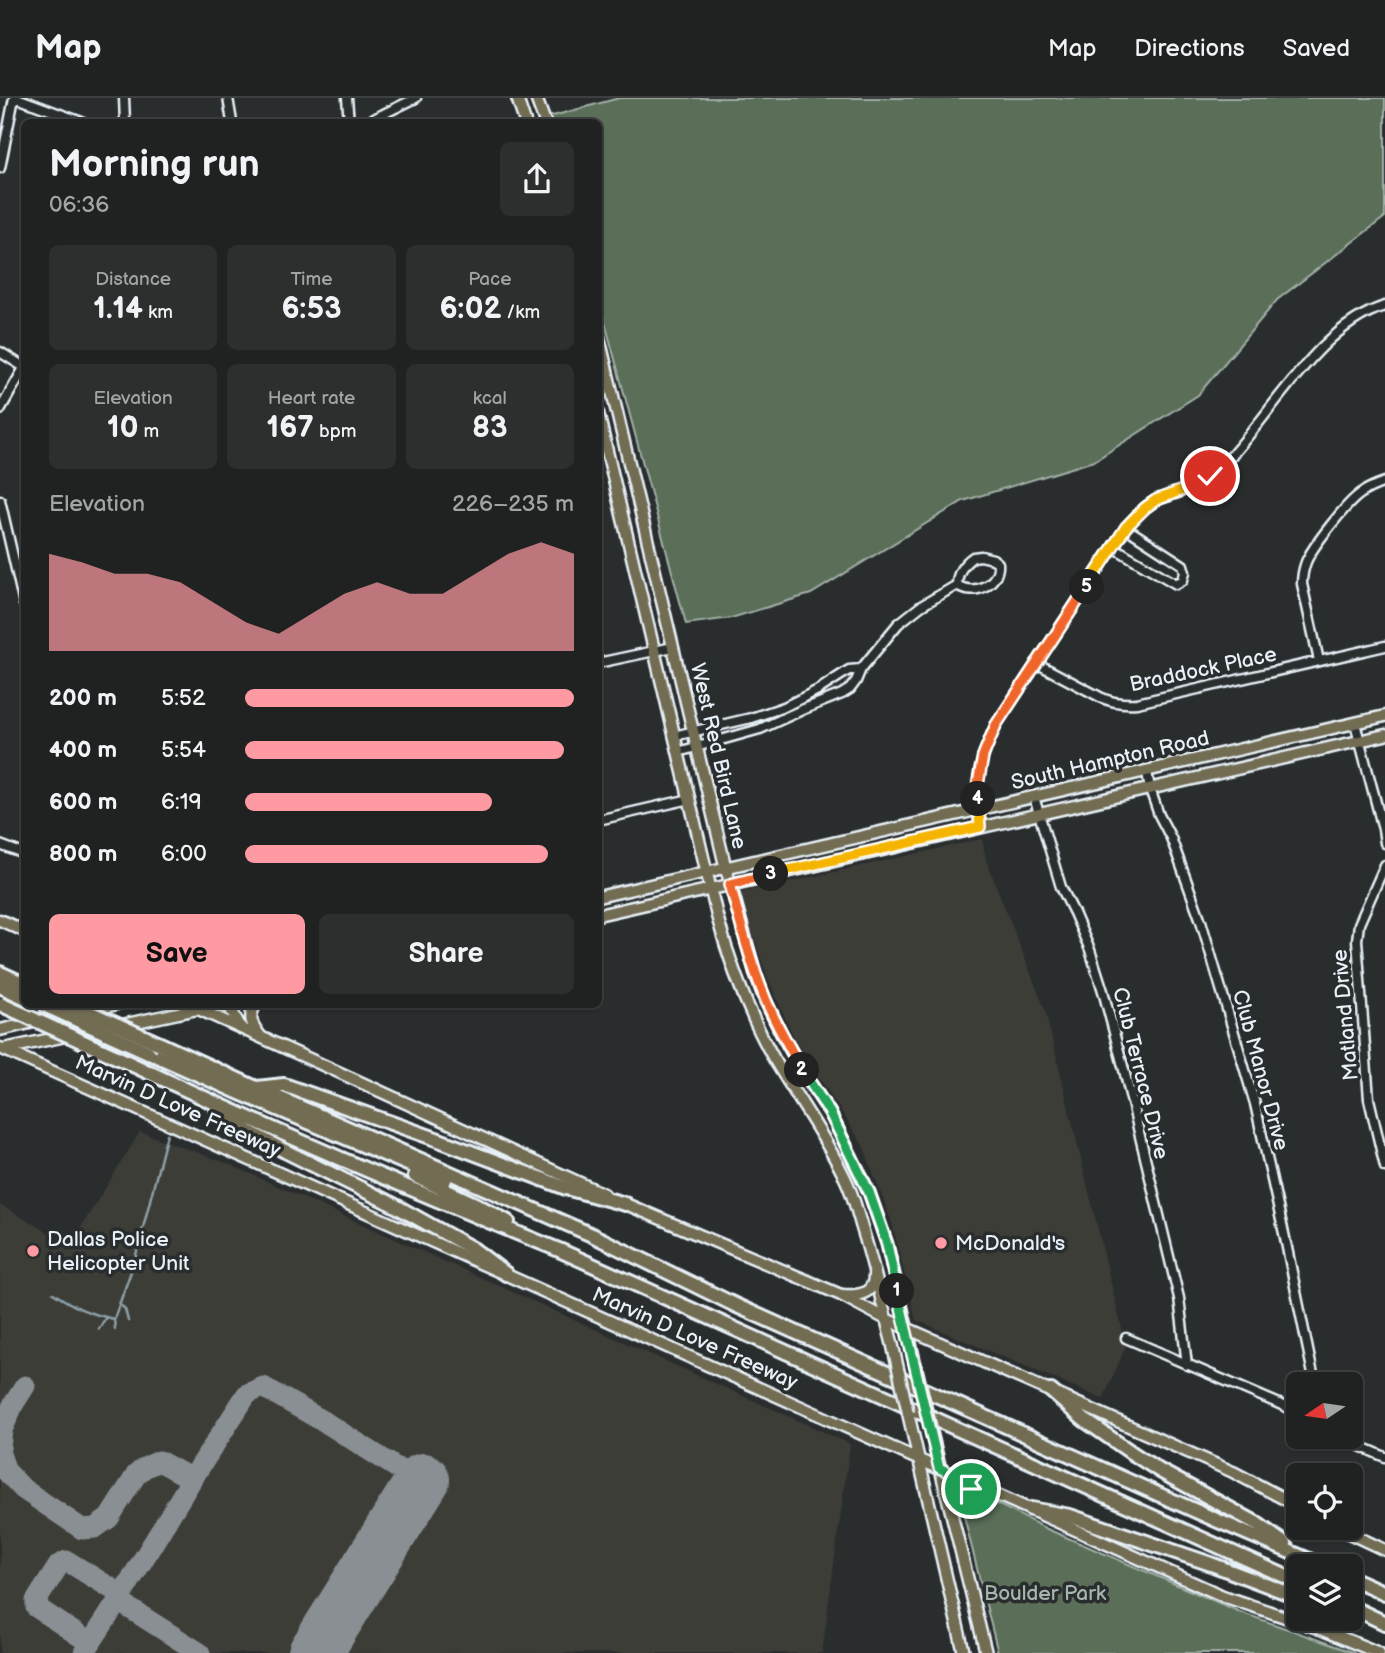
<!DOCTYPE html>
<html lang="en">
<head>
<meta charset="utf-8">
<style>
  body { margin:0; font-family:"Balsamiq Sans",sans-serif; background:#2d2f2f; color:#f1f3f6; height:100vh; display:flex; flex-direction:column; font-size:26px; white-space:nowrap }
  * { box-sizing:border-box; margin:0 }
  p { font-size:23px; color:#a2a4a5 }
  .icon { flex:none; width:38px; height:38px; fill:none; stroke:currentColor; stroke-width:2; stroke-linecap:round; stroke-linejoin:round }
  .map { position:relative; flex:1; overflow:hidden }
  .drawer { position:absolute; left:21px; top:21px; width:581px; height:889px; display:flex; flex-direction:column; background:#202222; border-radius:10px; box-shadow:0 2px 5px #0004,0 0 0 2px #3d3f40 }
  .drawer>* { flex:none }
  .needle { width:46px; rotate:257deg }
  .fabs { position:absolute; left:1286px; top:1274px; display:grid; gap:14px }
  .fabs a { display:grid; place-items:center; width:77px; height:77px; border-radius:10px; background:#202222; box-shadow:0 2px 5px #0004,0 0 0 2px #3d3f40; font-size:35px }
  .pin { position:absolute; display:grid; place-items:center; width:60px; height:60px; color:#fff; margin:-30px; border:4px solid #fff; border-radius:50%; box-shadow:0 2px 7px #0007 }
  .km { position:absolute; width:35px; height:35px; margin:-18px; border-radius:50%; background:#222; color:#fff; font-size:19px; line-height:35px; text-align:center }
  .round { display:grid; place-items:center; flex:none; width:74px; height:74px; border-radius:10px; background:#2d2f2f }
  .summary { display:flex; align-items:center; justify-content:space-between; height:119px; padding:0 28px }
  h1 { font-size:38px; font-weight:600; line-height:52px }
  .metrics { display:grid; grid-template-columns:repeat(3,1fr); gap:10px; height:119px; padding:7px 28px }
  .metrics div { display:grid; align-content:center; border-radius:10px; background:#2d2f2f; text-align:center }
  .metrics b { font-size:30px; font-weight:600 }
  .metrics small { font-size:19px; font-weight:400 }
  .metrics p { font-size:19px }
  .chart { height:196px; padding:14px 28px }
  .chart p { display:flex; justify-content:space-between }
  .chart svg { width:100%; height:126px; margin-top:7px; fill:#ff9aa2; opacity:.7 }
  .action { display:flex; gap:14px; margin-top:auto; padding:14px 28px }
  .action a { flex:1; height:80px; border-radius:10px; background:#ff9aa2; color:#111; font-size:28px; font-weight:600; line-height:80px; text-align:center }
  .action a+a { background:#2d2f2f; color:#f1f3f6 }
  ul { padding:0 28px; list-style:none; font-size:23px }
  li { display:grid; grid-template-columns:112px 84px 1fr; align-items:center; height:52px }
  li i { height:18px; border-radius:9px; background:#ff9aa2 }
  header { display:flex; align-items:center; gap:42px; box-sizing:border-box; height:98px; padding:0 35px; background:#202222; border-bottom:2px solid #3d3f40 }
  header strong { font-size:33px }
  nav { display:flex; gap:38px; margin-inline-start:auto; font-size:24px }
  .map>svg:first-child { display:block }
  .built { fill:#3e3d39 }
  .green { fill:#5a6e58; stroke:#a1b0a8; stroke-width:2 }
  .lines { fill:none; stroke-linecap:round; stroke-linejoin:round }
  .stream { stroke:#8ca1a8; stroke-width:2.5 }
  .taxiway { stroke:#898f93; stroke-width:21 }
  .runway { stroke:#898f93; stroke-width:54 }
  .minor-casing { stroke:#e8f1f8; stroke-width:13 }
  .major-casing { stroke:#e8f1f8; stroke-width:15 }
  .highway-casing { stroke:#e8f1f8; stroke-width:18 }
  .minor { stroke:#2a2d2e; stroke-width:8 }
  .major { stroke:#726c52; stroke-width:10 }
  .highway { stroke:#726c52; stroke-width:12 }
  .major-bridge-casing { stroke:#e8f1f8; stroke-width:15; stroke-linecap:butt }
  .highway-bridge-casing { stroke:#e8f1f8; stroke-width:18; stroke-linecap:butt }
  .major-bridge { stroke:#726c52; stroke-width:10 }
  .highway-bridge { stroke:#726c52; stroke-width:12 }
  .split-1-casing { stroke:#fff; stroke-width:14 }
  .split-2-casing { stroke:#fff; stroke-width:14 }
  .split-3-casing { stroke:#fff; stroke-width:14 }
  .split-4-casing { stroke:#fff; stroke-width:14 }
  .split-5-casing { stroke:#fff; stroke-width:14 }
  .split-6-casing { stroke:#fff; stroke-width:14 }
  .split-1 { stroke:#22a559; stroke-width:9 }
  .split-2 { stroke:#22a559; stroke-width:9 }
  .split-3 { stroke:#f0652b; stroke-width:9 }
  .split-4 { stroke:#f5b400; stroke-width:9 }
  .split-5 { stroke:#f0652b; stroke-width:9 }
  .split-6 { stroke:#f5b400; stroke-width:9 }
  .poi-dot { fill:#ff9aa2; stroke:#2a2d2e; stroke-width:2.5 }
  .labels { text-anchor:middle; stroke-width:7; stroke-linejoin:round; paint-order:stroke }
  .street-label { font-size:21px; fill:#e8f1f8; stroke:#2a2d2e }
  .poi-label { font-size:21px; fill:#e8f1f8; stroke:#2a2d2e; text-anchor:start }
  .park-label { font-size:21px; fill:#a8b6b0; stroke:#2a2d2e }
</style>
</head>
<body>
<header>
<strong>Map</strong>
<nav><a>Map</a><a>Directions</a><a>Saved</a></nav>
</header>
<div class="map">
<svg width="1385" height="1555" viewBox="0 0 1385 1555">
  <rect width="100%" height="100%" fill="#2a2d2e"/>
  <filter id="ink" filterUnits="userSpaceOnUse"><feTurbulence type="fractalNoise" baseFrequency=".0143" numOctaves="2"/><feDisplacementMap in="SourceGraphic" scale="14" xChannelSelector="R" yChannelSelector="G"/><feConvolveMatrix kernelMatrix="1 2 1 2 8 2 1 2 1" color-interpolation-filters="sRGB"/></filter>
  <g filter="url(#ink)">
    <path class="built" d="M982,741L986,762L1045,912L1126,1248L1103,1301L916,1222L892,1125L863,1047L796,944L767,879L740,795Z
      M140,1034L226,1065L850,1346L822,1555H0V1107L70,1147Z"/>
    <path class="green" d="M619,0H1385V119L1277,202L1198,297L1094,363L963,403L811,496L731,520L686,526L599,202L598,24H551L549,19Z
      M985,1400L1047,1431L1240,1514L1355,1555H998L963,1414L971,1401Z"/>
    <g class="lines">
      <path class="stream" d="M53,1195C76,1210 87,1215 114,1221
        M119,1206L125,1211L128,1223
        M99,1231L106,1219
        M115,1231L114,1221L134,1165L167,1036"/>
      <path class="taxiway" d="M0,1350L2,1332L13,1307L25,1288
        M0,1356L6,1373L23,1391L82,1431L95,1430L109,1420L136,1377L144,1370L159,1363L192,1381
        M118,1503L192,1381L247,1296L263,1289L328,1326L408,1377L417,1393
        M90,1545L36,1509V1503L59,1467L67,1463L122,1497
        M84,1555L118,1503L200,1555"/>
      <path class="runway" d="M315,1555L423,1382"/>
      <g class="minor-casing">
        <path id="minor" d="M17,0L82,24
          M124,0L125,24
          M228,0L232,24
          M347,0L349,24
          M367,24L416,0
          M0,70L14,0
          M0,254L24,269
          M0,312L24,270
          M0,402L24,506
          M1113,449L1176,486L1183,482L1185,474L1183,467L1126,430
          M981,458L993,461L998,465C1000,486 974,499 957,487C957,476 963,466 973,459Z
          M1319,563L1302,486C1302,478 1303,472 1306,464C1312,449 1346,406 1360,396C1368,390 1376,387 1385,384
          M598,565L673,549
          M1036,565L1100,599C1112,605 1123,606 1137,605L1385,548
          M1355,625L1383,731L1385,745
          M674,638L751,620L784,609L818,592L849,572L861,571
          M678,654L760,631L804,611L842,596L850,591L856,583L861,571L898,526L921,508L957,487
          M1147,674L1150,691L1159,717L1171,740L1201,823L1255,1006L1285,1140L1315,1286
          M1034,699L1061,789L1074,815L1090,852L1103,893L1124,972L1179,1200L1187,1267
          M598,722L690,701
          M980,729C979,717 976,703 977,690C979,668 986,647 996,627L1126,429C1134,420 1142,410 1153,404C1161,400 1170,398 1178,395C1193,389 1208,382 1219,371C1269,322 1317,228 1385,208
          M0,747L24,756
          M1385,767L1359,826L1357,842L1369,1001L1385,1069
          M1126,1240L1298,1314
          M1339,1339L1385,1359"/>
      </g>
      <g class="major-casing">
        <path id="major" d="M517,0L525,24
          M536,0L545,24
          M598,235L724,763L756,878L765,902L782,937L806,979L830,1015L869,1094L887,1146L920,1286
          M598,315L717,818C731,869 748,915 774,961C798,1001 825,1038 845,1080C853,1096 857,1113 862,1130C874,1168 882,1206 892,1244
          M598,799L1385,618
          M598,817L1385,637
          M0,822L24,833
          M187,906L336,973L604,1096
          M228,906L241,930
          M256,906C247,920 252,927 261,939
          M86,913L117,906
          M117,928L221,906
          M0,932L68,916
          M0,950L1223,1498L1323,1532L1379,1555
          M4,951L99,931
          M621,1104L841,1197L886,1221L1233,1374L1298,1408
          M843,1197C859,1198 875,1196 874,1176
          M908,1315L964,1555
          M936,1353L986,1555
          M952,1417C954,1397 961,1392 980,1390
          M1338,1430L1385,1452"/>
      </g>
      <g class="highway-casing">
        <path id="highway" d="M0,875L24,886
          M0,888L24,899
          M160,946L256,990L592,1137L737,1208L1216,1422L1323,1468
          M148,954L240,995L445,1082
          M112,957C259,1027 408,1091 559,1152L1298,1484
          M257,990L284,987L439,1042L566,1090L625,1106
          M217,1011L233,1025L285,1053L394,1107L473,1151L506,1176
          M415,1078L477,1107L508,1124
          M1051,1293L1083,1321L1132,1355L1160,1373L1256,1425L1285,1446
          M1031,1411L1070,1418L1211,1466L1298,1499
          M1351,1480L1385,1495
          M1351,1509L1385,1525"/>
      </g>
      <use href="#minor" class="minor"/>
      <use href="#major" class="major"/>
      <use href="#highway" class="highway"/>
      <g class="major-bridge-casing">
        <path id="major-bridge" d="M892,1244L908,1315
          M920,1286L936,1353"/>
      </g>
      <g class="highway-bridge-casing">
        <path id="highway-bridge" d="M0,906L112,957
          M42,906L148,954
          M71,906L160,946"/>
      </g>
      <use href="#major-bridge" class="major-bridge"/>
      <use href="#highway-bridge" class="highway-bridge"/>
    </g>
  </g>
  <g class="lines" filter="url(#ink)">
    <g class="split-1-casing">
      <path id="split-1" d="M897,1193L939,1370L983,1390L971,1391"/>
    </g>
    <g class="split-2-casing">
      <path id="split-2" d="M802,972L830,1015L869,1094L887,1146L897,1193"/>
    </g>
    <g class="split-3-casing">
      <path id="split-3" d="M771,776L730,786C740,824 750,863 765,900C775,925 789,948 802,972"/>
    </g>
    <g class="split-4-casing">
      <path id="split-4" d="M771,776L980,729L978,701"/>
    </g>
    <g class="split-5-casing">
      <path id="split-5" d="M978,701L977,692L983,658L996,627L1087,489"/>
    </g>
    <g class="split-6-casing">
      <path id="split-6" d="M1087,489L1126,429L1145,410L1156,402L1196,387L1210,378"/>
    </g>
    <use href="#split-1" class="split-1"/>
    <use href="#split-2" class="split-2"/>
    <use href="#split-3" class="split-3"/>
    <use href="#split-4" class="split-4"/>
    <use href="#split-5" class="split-5"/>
    <use href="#split-6" class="split-6"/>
  </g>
  <g class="poi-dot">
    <circle cx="941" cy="1145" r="7"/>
    <circle cx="33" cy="1153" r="7"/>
  </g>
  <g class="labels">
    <g class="street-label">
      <text transform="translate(1203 571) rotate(-12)" y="7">Braddock Place</text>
      <text transform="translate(719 658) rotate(77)" y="7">West Red Bird Lane</text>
      <text transform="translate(1110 662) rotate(-13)" y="7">South Hampton Road</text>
      <text transform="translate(1345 917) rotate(-95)" y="7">Matland Drive</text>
      <text transform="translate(1261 972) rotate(75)" y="7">Club Manor Drive</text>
      <text transform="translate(1141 975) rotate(76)" y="7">Club Terrace Drive</text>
      <text transform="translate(178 1008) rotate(24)" y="7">Marvin D Love Freeway</text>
      <text transform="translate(695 1240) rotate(24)" y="7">Marvin D Love Freeway</text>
    </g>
    <g class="poi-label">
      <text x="47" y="1148">Dallas Police<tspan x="47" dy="24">Helicopter Unit</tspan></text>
      <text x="955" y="1152">McDonald's</text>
    </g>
    <g class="park-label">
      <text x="1045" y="1502">Boulder Park</text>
    </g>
  </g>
</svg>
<div class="fabs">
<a><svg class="needle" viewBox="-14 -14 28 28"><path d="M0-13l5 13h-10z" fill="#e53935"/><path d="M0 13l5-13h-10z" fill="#a2a4a5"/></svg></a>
<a><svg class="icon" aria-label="locate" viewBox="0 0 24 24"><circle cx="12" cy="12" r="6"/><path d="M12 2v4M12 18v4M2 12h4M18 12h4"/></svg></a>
<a><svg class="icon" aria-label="layers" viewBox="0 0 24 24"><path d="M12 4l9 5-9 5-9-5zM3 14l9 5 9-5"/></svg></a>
</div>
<div class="pin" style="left:971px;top:1391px;background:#1e9e55"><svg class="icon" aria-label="arrive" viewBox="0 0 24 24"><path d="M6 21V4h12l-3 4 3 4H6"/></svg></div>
<div class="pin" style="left:1210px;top:378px;background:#d93025"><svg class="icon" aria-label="check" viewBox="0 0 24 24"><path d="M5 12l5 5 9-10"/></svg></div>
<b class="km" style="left:897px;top:1193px">1</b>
<b class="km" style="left:802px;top:972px">2</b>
<b class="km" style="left:771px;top:776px">3</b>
<b class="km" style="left:978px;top:701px">4</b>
<b class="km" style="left:1087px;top:489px">5</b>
<section class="drawer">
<div class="summary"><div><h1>Morning run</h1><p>06:36</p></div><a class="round"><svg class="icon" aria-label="share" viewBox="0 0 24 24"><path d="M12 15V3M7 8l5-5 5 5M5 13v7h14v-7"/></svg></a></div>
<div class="metrics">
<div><p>Distance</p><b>1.14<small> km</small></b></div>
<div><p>Time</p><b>6:53</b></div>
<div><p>Pace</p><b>6:02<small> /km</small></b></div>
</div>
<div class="metrics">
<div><p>Elevation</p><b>10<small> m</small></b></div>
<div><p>Heart rate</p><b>167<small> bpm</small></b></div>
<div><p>kcal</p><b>83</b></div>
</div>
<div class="chart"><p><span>Elevation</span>226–235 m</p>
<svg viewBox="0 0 160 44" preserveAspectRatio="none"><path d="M0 44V10L10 13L20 17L30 17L40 20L50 27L60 34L70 38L80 31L90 24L100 20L110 24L120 24L130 17L140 10L150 6L160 10V44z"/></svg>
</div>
<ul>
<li><b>200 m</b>5:52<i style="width:100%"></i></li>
<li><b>400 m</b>5:54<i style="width:97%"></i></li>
<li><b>600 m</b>6:19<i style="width:75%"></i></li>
<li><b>800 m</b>6:00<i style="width:92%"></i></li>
</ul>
<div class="action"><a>Save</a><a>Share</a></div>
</section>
</div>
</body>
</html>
